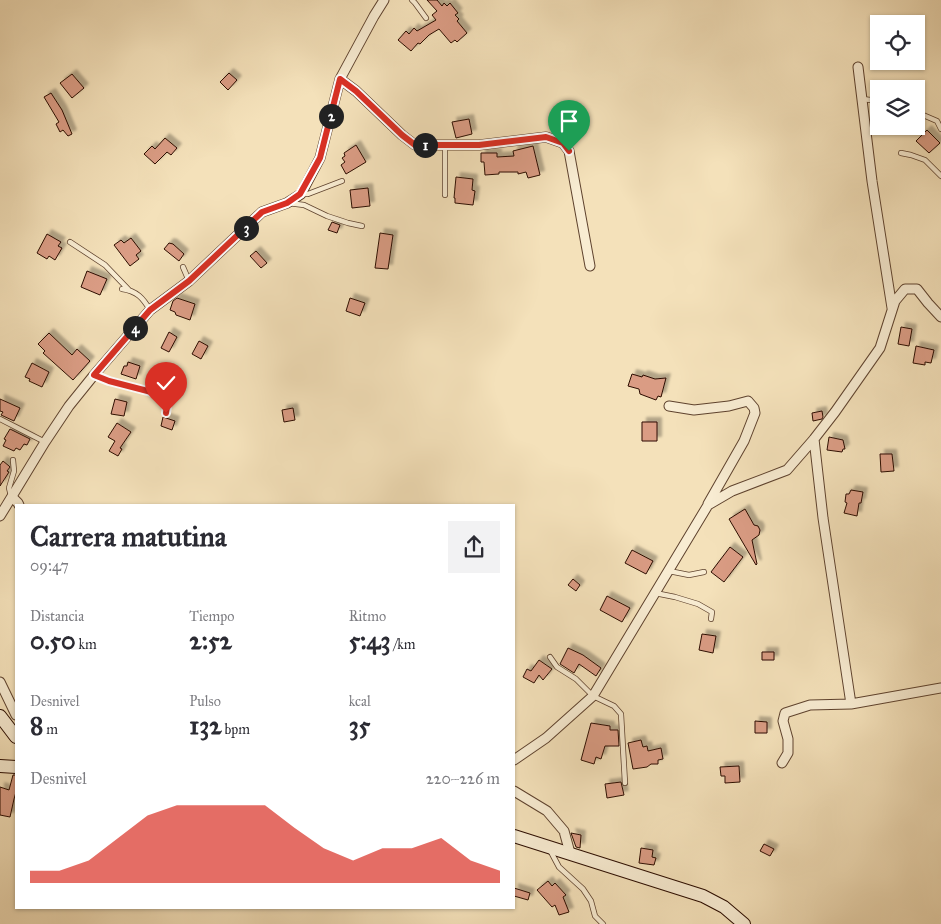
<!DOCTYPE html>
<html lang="es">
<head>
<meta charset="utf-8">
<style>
  body { margin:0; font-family:"IM FELL Great Primer",serif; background:#f2f2f3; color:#2b2b33; height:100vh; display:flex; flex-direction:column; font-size:19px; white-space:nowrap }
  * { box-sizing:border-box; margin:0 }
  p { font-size:16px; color:#7c7c81 }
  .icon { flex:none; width:28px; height:28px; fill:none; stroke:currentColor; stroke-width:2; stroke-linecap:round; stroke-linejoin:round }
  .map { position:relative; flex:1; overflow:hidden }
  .sheet { position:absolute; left:15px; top:504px; width:500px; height:405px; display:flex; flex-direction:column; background:#fff; border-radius:0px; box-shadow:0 1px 4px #0004 }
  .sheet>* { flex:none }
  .tools { position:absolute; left:870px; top:15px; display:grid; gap:10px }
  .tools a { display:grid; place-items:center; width:55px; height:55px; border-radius:0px; background:#fff; box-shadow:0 1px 4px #0004; font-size:25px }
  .pin { position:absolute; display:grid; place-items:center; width:42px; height:42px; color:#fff; margin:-51px -21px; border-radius:50% 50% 50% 0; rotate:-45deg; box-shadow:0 0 5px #0007 }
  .pin .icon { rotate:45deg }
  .km { position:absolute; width:25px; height:25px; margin:-12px; border-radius:50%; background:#222; color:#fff; font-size:14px; line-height:25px; text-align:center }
  .round { display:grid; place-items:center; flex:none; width:52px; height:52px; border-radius:0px; background:#f2f2f3 }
  .summary { display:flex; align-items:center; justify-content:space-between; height:85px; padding:0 15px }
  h1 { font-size:28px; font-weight:800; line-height:38px }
  .stats { display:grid; grid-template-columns:repeat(3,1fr); gap:8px; height:85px; padding:5px 15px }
  .stats div { display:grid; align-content:center }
  .stats b { font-size:25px; font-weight:800 }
  .stats small { font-size:14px; font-weight:400 }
  .stats p { font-size:14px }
  .chart { height:140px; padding:10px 15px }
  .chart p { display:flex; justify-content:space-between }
  .chart svg { width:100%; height:90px; margin-top:5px; fill:#d93025; opacity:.7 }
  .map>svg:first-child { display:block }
  .building { fill:#da9c84; stroke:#2c0d00; filter:url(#shadow) }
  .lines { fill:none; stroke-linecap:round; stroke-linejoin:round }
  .lane-casing { stroke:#5e422e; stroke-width:6 }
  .street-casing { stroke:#5e422e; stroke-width:11 }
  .secondary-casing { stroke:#2c0d00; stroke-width:14 }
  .lane { stroke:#f8ecd2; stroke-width:4.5 }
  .street { stroke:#f8ecd2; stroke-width:9 }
  .secondary { stroke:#f8ecd2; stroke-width:12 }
  .route-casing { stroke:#fff; stroke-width:10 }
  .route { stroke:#d93025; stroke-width:6 }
</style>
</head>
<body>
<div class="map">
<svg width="941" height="924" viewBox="0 0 941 924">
  <defs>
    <filter id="shadow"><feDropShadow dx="4.5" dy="-4.5" stdDeviation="1" flood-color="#0004"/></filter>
  </defs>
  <rect width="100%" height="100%" fill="#f4e1ba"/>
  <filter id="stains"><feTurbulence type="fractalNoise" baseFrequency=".004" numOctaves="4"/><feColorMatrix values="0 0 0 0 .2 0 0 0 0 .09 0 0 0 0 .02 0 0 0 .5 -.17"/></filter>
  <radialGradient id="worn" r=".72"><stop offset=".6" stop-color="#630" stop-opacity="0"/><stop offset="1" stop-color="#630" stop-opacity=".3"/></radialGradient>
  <path class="building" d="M427,0H437L442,6L444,3L447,6L450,3L458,13L455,15L459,19L457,21L467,33L457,42L455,40L451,43L439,29L429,35L420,44L418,43L411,51L398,40L406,31L409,34L414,28L417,31L436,20L432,15L437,11Z
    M229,73L237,80L228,90L220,82Z
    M72,74L84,88L72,98L60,83Z
    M51,93L62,110L72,134L68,136L63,130L60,132L56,124L59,122L44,97Z
    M469,119L472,134L456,138L452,122Z
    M927,130L940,143L929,153L916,141Z
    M165,138L177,148L171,155L167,152L155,164L144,154L152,146L155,149Z
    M356,145L366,162L346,174L341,165L345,162L342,158L345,156L344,153Z
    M533,146L540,175L528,178L526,172L518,174V172H499V174L485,175L484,162H481V153H497V157L514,156L513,151Z
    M456,177L473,179L472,190L475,191L473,205L455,203V198H454Z
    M368,188L370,206L352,208L350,190Z
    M332,222L340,225L337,233L328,230Z
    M380,233L393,235L388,269L375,268Z
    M47,234L61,242L58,246L62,248L55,260L49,256L47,259L37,253Z
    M131,238L141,251L136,255L139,259L130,266L114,245L121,240L124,243Z
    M169,243L173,244L184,254L179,261L164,249Z
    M256,251L267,263L261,268L250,256Z
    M87,271L107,279L100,295L81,287Z
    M177,298L195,304L190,320L176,315L175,312L170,310L173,301Z
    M350,298L365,303L360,316L346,311Z
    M901,327L912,329L909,346L898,344Z
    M169,332L177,337L169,352L161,348Z
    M49,333L72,355L77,349L90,361L73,380L43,353L45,351L38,344Z
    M199,341L208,346L201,359L192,354Z
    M916,346L934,350L931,363L925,362V365L913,363Z
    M128,362L140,366L136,379L121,374L124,366H127Z
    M32,363L49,372L42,387L29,381L30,379L25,377Z
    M632,374L642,377L643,375L655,379L666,378L661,397L658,396L656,400L640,394L639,389L628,386Z
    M0,399L20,408L14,421L1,415L3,412L0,411Z
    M115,399L127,402L124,416L111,414Z
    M293,408L295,420L284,422L282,410Z
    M822,411L823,417L822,419L813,421L812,413Z
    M163,417L175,421L172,430L161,426Z
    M642,422H657V441H642Z
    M117,423L131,432L120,448L122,449L118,456L109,451L115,441L108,437Z
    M10,429L30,439L27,445L24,444L20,450L16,448L14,451L3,446L6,440L4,439Z
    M829,437L843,440L845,449H843L842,452L827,450Z
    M880,454H892L894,471L881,472Z
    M3,461L9,466L10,467L7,471L9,472L0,486V465Z
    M851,490L863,492L861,503H859L857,516L844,513L847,503L845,502L846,494H849Z
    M745,509L754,525L758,526L760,530L759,535L752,540L757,564L756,565L729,519Z
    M730,547L743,557L724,582L711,572Z
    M632,550L653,561L646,574L625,563Z
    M573,579L580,585L576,591L568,585Z
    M607,596L630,608L622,622L600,610Z
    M702,634L716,636L713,653L699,650Z
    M568,648L583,655L601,668L596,676L579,664L574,673L560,664Z
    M762,652H774V660H762Z
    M539,660L552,669L543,680L539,675L534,683L523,677L527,669L531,671Z
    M755,721L767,722V733H755Z
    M591,723L610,726V730H618L619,746H605L601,759L596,757L594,764L581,760Z
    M641,740L643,747L647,746L648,751L661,748L663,759L658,760V764H651L647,767L633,769L628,743Z
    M739,766L740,782L725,783V776H721L720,767Z
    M13,775H16V792L14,799L10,817L0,815V787L9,790Z
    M621,782L624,795L607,798L605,784Z
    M571,833L581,835L580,848L576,847Z
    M764,844L774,849L770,856L760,851Z
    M641,848L653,850L652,857L656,858L654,865L639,863Z
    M548,881L552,886L555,883L566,895L563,897L569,912L559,915L555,905L552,907L537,890Z
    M514,888L530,893L528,900L514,896Z"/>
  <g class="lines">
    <g class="lane-casing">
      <path id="lane" d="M412,0L415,3L426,18
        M862,99L879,101
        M916,112L937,121L941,129
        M445,146V195
        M901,153L911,155L925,160L941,176
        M302,194H308L342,181
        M288,203L304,205L327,216L348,223L362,226
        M70,242L105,265L129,290
        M183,267L189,281
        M122,289C137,291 143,298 150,310
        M94,375L109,381L163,395L167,406L166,413
        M0,419L45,442
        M11,496L9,488L14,471L13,460
        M669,571L689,575L704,572
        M655,593L675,597L698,604L712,612L711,619
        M550,657L557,667L576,679L593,696L614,706L621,714L625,783
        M551,852L559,867L583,889L591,901L595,916L603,924"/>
    </g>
    <g class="street-casing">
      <path id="street" d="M858,67L872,181L892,308
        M340,79L356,91L402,135L415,145H479L546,137L563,143L569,151L590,266
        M669,406L694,410L729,406L748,401L754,408L755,413L744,441L708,504
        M814,439L823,518L851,704
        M12,497L18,503L19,505
        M0,516L45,442L69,406L94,375L150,310L189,281L262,212L287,203L301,194L320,158L340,79L374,16L384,0
        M0,682L16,715
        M514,760L546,738L593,696L708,505L732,491L787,470L814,439L835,412L880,348L895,301L905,289H917L928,303L941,317
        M782,763L788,753V739L783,721L785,713L810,705L851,704L941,688
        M514,791L547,811L564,831L570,853"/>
    </g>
    <g class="secondary-casing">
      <path id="secondary" d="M0,716L16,737
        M0,766L16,767
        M514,836L703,896L724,907L744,924"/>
    </g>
    <use href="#lane" class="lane"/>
    <use href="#street" class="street"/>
    <use href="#secondary" class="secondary"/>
  </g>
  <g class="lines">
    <g class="route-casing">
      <path id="route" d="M166,413L167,406L163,395L109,381L94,375L150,310L189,281L262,212L287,203L300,194L320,158L340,79L356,91L402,135L415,145H479L546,137L563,143L569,151"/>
    </g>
    <use href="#route" class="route"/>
  </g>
  <rect width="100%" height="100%" filter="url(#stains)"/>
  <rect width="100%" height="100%" fill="url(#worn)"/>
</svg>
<div class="tools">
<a><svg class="icon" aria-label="locate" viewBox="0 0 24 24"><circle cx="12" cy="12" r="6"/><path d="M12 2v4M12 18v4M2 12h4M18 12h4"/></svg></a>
<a><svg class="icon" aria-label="layers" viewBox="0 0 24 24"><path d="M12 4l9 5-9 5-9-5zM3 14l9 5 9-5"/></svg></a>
</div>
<div class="pin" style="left:569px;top:151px;background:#1e9e55"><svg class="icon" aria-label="arrive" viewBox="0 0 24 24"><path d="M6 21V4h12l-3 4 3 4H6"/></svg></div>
<div class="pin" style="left:166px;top:413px;background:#d93025"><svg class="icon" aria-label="check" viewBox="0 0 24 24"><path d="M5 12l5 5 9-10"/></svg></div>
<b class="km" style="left:425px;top:145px">1</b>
<b class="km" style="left:331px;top:116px">2</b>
<b class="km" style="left:246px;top:228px">3</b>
<b class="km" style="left:135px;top:328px">4</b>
<section class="sheet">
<div class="summary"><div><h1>Carrera matutina</h1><p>09:47</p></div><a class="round"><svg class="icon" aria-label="share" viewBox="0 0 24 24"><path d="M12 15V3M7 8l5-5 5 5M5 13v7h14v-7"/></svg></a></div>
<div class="stats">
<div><p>Distancia</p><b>0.50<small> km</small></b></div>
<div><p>Tiempo</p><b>2:52</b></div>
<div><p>Ritmo</p><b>5:43<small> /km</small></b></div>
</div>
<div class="stats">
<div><p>Desnivel</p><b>8<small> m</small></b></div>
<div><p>Pulso</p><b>132<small> bpm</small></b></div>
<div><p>kcal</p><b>35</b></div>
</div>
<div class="chart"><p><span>Desnivel</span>220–226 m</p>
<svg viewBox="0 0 160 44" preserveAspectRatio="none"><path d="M0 44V38L10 38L20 33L30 22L40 11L50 6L60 6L70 6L80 6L90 17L100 27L110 33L120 27L130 27L140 22L150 33L160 38V44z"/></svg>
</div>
</section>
</div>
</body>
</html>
